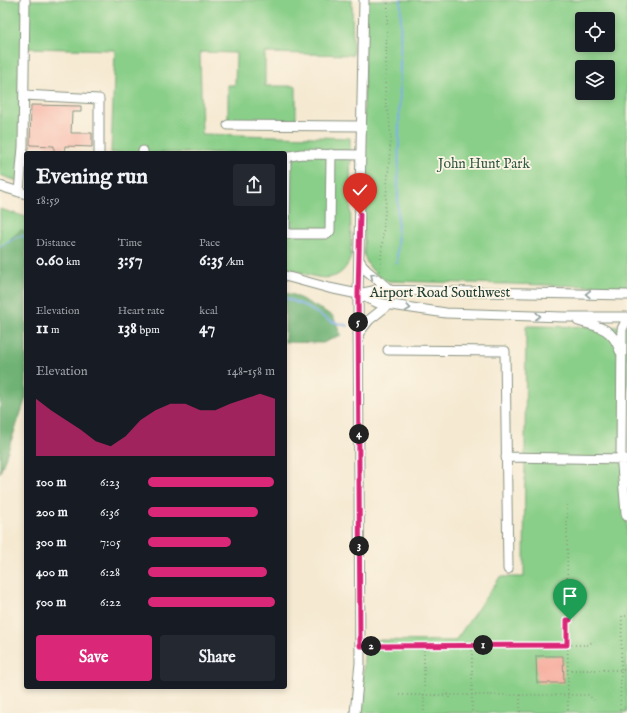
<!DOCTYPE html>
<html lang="en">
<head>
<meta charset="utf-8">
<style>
  body { margin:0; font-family:"IM FELL English",serif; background:#242831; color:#f1f3f6; height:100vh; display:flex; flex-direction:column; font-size:15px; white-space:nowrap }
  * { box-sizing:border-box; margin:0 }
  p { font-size:13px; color:#9ea1a6 }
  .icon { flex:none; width:22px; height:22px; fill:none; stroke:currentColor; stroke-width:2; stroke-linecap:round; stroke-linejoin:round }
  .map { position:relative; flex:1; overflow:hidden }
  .drawer { position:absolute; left:24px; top:151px; width:263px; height:538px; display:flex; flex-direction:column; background:#171b24; border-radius:4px; box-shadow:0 2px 6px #0003 }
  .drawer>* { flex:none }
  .fabs { position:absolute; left:575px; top:12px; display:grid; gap:8px }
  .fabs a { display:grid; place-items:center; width:40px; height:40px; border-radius:4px; background:#171b24; box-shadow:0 2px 6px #0003; font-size:20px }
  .pin { position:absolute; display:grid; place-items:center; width:34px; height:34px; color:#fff; margin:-41px -17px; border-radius:50% 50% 50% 0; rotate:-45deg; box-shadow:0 0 4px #0007 }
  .pin .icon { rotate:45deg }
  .km { position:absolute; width:20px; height:20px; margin:-10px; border-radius:50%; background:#222; color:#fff; font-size:11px; line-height:20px; text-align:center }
  .round { display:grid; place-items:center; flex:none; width:42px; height:42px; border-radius:4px; background:#242831 }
  .head { display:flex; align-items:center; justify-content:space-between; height:68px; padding:0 12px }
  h1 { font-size:22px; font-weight:800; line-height:30px }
  .stats { display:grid; grid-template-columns:repeat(3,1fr); gap:6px; height:68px; padding:4px 12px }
  .stats div { display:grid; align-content:center }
  .stats b { font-size:17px; font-weight:800 }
  .stats small { font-size:11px; font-weight:400 }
  .stats p { font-size:11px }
  .chart { height:112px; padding:8px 12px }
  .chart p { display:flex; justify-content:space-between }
  .chart svg { width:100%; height:72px; margin-top:4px; fill:#db2777; opacity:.7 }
  .action { display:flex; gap:8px; margin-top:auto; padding:8px 12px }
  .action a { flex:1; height:46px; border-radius:4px; background:#db2777; color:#fff; font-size:16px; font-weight:800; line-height:46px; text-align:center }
  .action a+a { background:#242831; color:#f1f3f6 }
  ul { padding:0 12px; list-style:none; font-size:13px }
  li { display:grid; grid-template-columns:64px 48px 1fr; align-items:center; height:30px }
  li i { height:10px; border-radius:5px; background:#db2777 }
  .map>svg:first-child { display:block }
  .green { fill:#8acf89; stroke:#54865e; fill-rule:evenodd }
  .forest { fill:#6fb275; stroke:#477854 }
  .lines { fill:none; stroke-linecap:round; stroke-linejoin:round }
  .stream { stroke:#7faee9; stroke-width:2 }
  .building { fill:#f6afa0 }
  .minor-casing { stroke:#8a9382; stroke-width:11 }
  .path { stroke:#8a9382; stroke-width:1.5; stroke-dasharray:1 3; stroke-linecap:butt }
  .minor { stroke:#fff; stroke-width:9 }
  .oneway { stroke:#8f9e9a }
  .route-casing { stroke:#fff; stroke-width:8 }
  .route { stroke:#db2777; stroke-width:5 }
  .labels { text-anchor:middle; stroke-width:3.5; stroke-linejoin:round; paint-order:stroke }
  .park-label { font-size:14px; fill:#345a45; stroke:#fcf5e5 }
  .street-label { font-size:14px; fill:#1f3d34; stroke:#fcf5e5 }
</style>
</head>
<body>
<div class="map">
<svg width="627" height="713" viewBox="0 0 627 713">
  <rect width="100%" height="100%" fill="#fcf5e5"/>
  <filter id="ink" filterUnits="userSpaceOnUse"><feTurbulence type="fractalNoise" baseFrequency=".025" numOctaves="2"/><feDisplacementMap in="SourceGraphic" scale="8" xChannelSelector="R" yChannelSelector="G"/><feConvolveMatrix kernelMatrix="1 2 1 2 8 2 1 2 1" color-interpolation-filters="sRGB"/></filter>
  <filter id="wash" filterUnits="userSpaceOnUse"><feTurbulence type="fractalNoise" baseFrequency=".012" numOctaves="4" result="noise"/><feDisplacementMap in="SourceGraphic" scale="16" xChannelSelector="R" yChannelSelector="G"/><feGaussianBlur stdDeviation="0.9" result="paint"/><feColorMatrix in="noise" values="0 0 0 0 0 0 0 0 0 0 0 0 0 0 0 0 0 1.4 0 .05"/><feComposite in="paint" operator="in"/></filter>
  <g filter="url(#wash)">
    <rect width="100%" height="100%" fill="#f5e9d1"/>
    <path class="green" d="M0,0H352L353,55L265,53V86H296V121L228,120V85H235L236,53L200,52L202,134L350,138L351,257C338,291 311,275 285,267V153H111L115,50L26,48L23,183L0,175Z
      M364,0H627V287L388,281C376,276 368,268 364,255ZM582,19H608V45H582ZM582,67H608V93H582Z
      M0,209L26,217V232L21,230L0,248Z
      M526,326L627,327V713H361L365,640L455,641L500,577H524Z"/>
    <path class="forest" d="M21,230L26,232V398L0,473V248Z
      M285,293L294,295L333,316L341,335L323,343L285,342Z"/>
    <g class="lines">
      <path class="stream" d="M0,247L16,237L26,236
        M397,263L401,0
        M285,298L303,305L330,321L348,326"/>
    </g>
    <g id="blocks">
      <path class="building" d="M31,105L81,106V112H72L71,133H92V147L65,146L64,153H54V146L30,145Z
        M536,656H563L564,683H537Z"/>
    </g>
  </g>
  <g filter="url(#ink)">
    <use href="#blocks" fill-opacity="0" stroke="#8a9382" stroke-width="1"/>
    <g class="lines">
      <g class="minor-casing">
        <path id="minor" d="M24,95L99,99V153
          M228,125L361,126
          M143,151V153
          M0,186L26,194
          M19,192L23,147L25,0
          M285,234L286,160L290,156L302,154L361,155
          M286,234H327L330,231L331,154
          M359,260L366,270L390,290
          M285,276L329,288L358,294L378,303L446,313L563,317H627
          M358,294L378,290L627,295
          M627,319L622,329L621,454L626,513L627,516
          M578,321C598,326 613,328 620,351
          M358,334L369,320L388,305
          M388,350L505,351L508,569
          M506,457L626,459
          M355,713L360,663L358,294L364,0"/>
      </g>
      <path class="path" d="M380,271L391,138L389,116L386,105L385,89L388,0
        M567,505L568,713
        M564,620H570
        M367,646L587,645L594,641
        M424,646V713
        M472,646V713
        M567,670H627
        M445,691L449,695H588L594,700
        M399,695H449V700
        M520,695V713
        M620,713L622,616H627"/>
      <use href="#minor" class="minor"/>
    </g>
    <defs><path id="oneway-chevron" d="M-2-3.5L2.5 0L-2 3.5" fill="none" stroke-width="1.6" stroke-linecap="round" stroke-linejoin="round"/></defs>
    <g class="oneway">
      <use href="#oneway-chevron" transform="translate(373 276) rotate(-141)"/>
      <use href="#oneway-chevron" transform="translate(588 294) rotate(-178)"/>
      <use href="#oneway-chevron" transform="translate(408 308) rotate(8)"/>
      <use href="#oneway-chevron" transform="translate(538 316) rotate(2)"/>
    </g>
  </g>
  <g class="lines" filter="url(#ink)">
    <g class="route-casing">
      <path id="route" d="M360,214L358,294L360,646L567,645V620H570"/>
    </g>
    <use href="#route" class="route"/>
  </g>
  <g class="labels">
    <g class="park-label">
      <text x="484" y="168">John Hunt Park</text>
    </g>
    <g class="street-label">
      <text x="440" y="297">Airport Road Southwest</text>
    </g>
  </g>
</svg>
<div class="fabs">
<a><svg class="icon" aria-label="locate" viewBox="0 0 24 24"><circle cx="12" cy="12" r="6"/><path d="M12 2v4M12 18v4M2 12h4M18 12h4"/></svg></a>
<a><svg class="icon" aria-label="layers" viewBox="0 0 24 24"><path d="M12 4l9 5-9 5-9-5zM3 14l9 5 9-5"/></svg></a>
</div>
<div class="pin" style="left:570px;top:620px;background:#1e9e55"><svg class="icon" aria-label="arrive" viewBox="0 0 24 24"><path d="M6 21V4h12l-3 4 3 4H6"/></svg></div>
<div class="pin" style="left:360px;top:214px;background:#d93025"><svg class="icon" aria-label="check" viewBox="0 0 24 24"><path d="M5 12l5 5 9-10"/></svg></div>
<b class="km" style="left:483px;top:645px">1</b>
<b class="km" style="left:371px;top:646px">2</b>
<b class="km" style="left:359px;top:546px">3</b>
<b class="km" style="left:359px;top:434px">4</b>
<b class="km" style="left:358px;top:322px">5</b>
<section class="drawer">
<div class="head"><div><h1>Evening run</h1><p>18:59</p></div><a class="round"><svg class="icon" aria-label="share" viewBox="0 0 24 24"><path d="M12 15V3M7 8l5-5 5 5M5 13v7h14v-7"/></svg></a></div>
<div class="stats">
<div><p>Distance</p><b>0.60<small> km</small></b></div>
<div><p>Time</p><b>3:57</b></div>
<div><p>Pace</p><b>6:35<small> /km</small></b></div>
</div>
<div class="stats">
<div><p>Elevation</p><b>11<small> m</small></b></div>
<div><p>Heart rate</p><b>138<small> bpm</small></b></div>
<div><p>kcal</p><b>47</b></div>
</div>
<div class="chart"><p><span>Elevation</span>148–158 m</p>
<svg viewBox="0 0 160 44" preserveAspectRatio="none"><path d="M0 44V9L10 16L20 22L30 28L40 35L50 38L60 32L70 22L80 16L90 12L100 12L110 16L120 16L130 12L140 9L150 6L160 9V44z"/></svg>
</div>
<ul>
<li><b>100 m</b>6:23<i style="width:99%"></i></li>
<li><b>200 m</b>6:36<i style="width:87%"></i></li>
<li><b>300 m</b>7:05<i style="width:65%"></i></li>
<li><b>400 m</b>6:28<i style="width:94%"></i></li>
<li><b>500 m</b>6:22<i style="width:100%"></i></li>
</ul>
<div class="action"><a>Save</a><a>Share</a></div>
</section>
</div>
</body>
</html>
